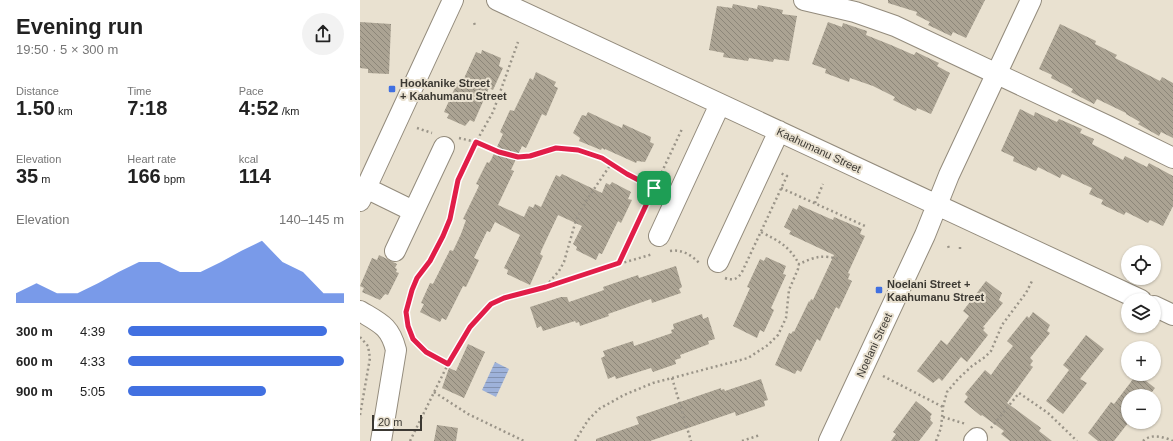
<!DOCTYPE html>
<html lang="en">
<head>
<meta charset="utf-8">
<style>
  body { margin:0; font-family:Helvetica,sans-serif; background:#f2f2f2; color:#222; height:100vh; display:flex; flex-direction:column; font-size:15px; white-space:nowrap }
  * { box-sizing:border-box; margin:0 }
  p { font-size:13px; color:#767676 }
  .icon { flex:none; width:22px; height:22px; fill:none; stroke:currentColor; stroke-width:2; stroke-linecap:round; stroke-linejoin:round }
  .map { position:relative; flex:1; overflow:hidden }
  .side { display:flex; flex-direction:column; background:#fff; width:360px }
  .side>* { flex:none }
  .tools { position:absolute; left:761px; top:245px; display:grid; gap:8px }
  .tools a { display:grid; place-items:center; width:40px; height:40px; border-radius:50%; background:#fff; box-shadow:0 1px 3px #0004; font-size:20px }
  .scale { position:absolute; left:12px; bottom:10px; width:50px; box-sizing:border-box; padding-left:4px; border:2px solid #3c3933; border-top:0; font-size:11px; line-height:14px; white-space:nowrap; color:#3c3933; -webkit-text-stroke:3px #e9e1d0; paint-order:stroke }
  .pin { position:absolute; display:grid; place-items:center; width:34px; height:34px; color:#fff; margin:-17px; border-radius:8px; box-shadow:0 2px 6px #0006 }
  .round { display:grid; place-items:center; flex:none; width:42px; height:42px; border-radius:21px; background:#f2f2f2 }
  .summary { display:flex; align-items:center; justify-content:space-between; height:68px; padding:0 16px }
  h1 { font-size:22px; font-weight:700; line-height:30px }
  .metrics { display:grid; grid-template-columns:repeat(3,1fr); gap:6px; height:68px; padding:4px 16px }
  .metrics div { display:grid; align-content:center }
  .metrics b { font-size:20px; font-weight:700 }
  .metrics small { font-size:11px; font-weight:400 }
  .metrics p { font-size:11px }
  .chart { height:112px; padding:8px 16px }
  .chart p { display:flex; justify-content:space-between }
  .chart svg { width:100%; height:72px; margin-top:4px; fill:#4170e1; opacity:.7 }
  ul { padding:0 16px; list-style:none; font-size:13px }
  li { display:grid; grid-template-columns:64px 48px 1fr; align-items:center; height:30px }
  li i { height:10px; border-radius:5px; background:#4170e1 }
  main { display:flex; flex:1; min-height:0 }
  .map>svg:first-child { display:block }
  .water { fill:url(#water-rules) }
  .building { fill:url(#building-back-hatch) }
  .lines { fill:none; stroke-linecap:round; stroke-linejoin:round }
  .minor-casing { stroke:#938b7c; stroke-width:22 }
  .path { stroke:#9a9488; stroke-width:2.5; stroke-dasharray:2 3; stroke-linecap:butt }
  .minor { stroke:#fff; stroke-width:20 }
  .route-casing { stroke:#fff; stroke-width:8 }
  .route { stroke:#e11d48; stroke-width:5 }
  .poi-dot { fill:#4170e1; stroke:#e9e1d0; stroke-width:1.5 }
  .labels { text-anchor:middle; stroke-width:4; stroke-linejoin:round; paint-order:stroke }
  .poi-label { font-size:11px; font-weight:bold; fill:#3c3933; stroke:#e9e1d0; text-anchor:start }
  .street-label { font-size:11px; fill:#3c3933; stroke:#e9e1d0 }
</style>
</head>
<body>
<main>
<section class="side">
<div class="summary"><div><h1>Evening run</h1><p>19:50 · 5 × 300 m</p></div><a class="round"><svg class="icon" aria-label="share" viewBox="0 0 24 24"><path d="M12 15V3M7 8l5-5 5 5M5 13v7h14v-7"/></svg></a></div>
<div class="metrics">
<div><p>Distance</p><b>1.50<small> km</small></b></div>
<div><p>Time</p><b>7:18</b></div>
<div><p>Pace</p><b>4:52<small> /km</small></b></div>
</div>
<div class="metrics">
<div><p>Elevation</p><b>35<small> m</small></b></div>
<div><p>Heart rate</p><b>166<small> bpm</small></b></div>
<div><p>kcal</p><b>114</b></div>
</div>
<div class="chart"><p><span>Elevation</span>140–145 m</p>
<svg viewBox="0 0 160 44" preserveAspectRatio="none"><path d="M0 44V38L10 32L20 38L30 38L40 32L50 25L60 19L70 19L80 25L90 25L100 19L110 12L120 6L130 19L140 25L150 38L160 38V44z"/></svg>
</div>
<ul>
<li><b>300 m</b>4:39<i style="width:92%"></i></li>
<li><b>600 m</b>4:33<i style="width:100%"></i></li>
<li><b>900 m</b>5:05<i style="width:64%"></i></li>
</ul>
</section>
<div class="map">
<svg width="813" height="441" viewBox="0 0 813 441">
  <defs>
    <pattern id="water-rules" width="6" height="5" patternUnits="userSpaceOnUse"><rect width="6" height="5" fill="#9eb2da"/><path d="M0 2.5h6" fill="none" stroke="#8292b1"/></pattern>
    <pattern id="building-back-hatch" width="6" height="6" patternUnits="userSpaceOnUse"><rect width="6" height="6" fill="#aba393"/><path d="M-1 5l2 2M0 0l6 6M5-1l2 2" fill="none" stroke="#8c8679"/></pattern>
  </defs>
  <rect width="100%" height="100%" fill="#e9e1d0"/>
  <path class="water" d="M135,362L149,369L136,397L122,390Z"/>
  <path class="building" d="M528,0H625L606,38L593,32L591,36L568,25L570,22L556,15L557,12L528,3Z
    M373,4L397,9L398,5L423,10L422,14L437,16L429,61L414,59L413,62L389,58L388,61L363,57L364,53L349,50L357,6L372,8Z
    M0,22L31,24L29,74L8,73V69L0,68Z
    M468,22L482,27L483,23L507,31L506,35L531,45L554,55L556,52L579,63L577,66L590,73L571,114L557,108L556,111L533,100L535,97L513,86L490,78L489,82L465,73L466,69L452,64Z
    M700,24L736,41L735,44L757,55L755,58L800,81L802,77L813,83V138L801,132L799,136L778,124L780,122L766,114V113L737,99L734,104L711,92L713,89L691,78L692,75L679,69Z
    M122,50L141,58L139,66L143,68L133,90L129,88L114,122L110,120L105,126L87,118L89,114L84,112L97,83L101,85L116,52L121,54Z
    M176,72L196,82L194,86L198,88L186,116L182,114L166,148L162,146L151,170L154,171L138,205L164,217L169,206L173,208L175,204L181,207L196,175L200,177L202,174L242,193L246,183L250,185L252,182L271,192L268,199L272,200L261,223L258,221L242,254L239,253L236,260L216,250L217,247L213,244L222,226L198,215L182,249L180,254L183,256L170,285L147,274L148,270L144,268L160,235L135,222L130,232L127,231L114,258L119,260L106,287L103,286L86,320L82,318L80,322L60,312L64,304L61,303L70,283L73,284L90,250L93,251L101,234L106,220L103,219L118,188L119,185L116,184L127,162L129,163L131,160L143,134L140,132L150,110L154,111L170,78L173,80Z
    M660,109L674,116L675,112L697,122L699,119L722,129L720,133L734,139L732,144L763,160L765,156L787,167L789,163L813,176V206L803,226L790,220L788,223L766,212L764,215L741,204L743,200L729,194L732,188L702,174L700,178L678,167L676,171L653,161L654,157L641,151Z
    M228,112L262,128L263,124L291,137L290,142L294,144L285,162L277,161L276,163L245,149V150L242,148L241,150L219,141L220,138L213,133L222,115L226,116Z
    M439,205L473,220L474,217L502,229L500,234L505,236L488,273L490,274L488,279L492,281L479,309L476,307L460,341L457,339L441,372L437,370L435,374L415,365L429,333L431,334L433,331L434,332L449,301L450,302L451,299L453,300L474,255L429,234L431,231L424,227L433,208L437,210Z
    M19,255L37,264L35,268L37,269L36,272L39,273L28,295L25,294L20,300L2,292L4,288L0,286L12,258L17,260Z
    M406,257L426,266L423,274L426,275L411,308L414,310L404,332L400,330L397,338L373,326L390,288L387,287L400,259L404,261Z
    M316,266L322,287L319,289L321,293L292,303L291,299L248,314L249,316L220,326L219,322L216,323L215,321L183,331L181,326L177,328L170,307L201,297H207L209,302L244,290L243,287L278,275L279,278Z
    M626,281L642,293L639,300L643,303L623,327L625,328L623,330L628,335L607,362L601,357L582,381L579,378L573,383L557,371L581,340L587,345L609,316L603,311Z
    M673,312L690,325L687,331L690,333L670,358L673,361L670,365L673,367L647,403L681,428L679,431L692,441H650L641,434L644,431L622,415L621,416L604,402L608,397L605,394L625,370L631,375L641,361L653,346L647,341L667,316L669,318Z
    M342,314L343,319L348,317L355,339L348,341L349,344L320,355L321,358L315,360L316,364L293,372L291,368L256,379L255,376L248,379L241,358L245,356L243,351L273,341L274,346L312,333L311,330L314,329L313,324Z
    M726,335L744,349L720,379L727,383L703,414L686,401L709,370L703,365Z
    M108,344L125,352L104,398L82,388L89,368L96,371Z
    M777,374L795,388L789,396H768V423L754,441H738L728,433L751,402L754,404Z
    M401,379L408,400L404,401L405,406L376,416L375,412L290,441H236V439L279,424L276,417L361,388V390L364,389L365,391Z
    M556,401L572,414L570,417L571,418L570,420L573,423L559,441H531L536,434L533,432Z
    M77,425L98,428L96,441H74Z"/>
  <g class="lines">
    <g class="minor-casing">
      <path id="minor" d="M137,0L781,300
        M444,0L495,12L535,26L750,127L813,158
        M6,188L53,211
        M0,201L93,0
        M299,236L360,104
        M35,251L84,147
        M358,262L419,131
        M794,306L813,315
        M0,311C20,323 30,326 36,350L21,441
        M469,441L565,235L589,175L671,0
        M614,441L617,438"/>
    </g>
    <path class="path" d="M114,23L116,27
      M57,128L72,133
      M99,138L116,142L139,152L158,157L170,156L196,148L218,150L241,158L267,174L294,188
      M421,188L505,226
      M455,203L463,184
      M401,232C419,241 429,246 439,264
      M588,246L590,250
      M600,249V245
      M310,251C322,249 332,255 340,264
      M259,263L322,129
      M365,278C373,281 378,279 382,272L427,176L420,173
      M186,286L199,271L204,262L216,220L228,198L251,164
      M49,329L46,312L52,290L57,278L70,261L83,236L89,219L98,179L116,142L133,112L158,42
      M0,337L8,346L10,358L0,415
      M53,339L66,352L88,364
      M523,376L583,407
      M312,378L331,441
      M74,392L108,414L164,441
      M583,417L606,424
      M631,428L659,393L688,413L717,441
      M50,441L88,364L101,341L110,327L131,304L143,298L293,254
      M215,441L228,420L239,409L264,395L293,383L388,358L408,345L418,335L426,318L429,290L438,269L439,264C457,256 461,255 480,259
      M382,441L400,435
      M576,441L581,428L583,407L587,392L598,379L612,366L625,357L631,351L642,325L666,293L672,281
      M783,441C791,433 804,437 813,441"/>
    <use href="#minor" class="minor"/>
  </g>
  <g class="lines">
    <g class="route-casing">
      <path id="route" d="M116,142L139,152L158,157L170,156L196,148L218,150L242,158L267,174L294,188L259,263L186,287L144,298L131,304L110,327L88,364L66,352L53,339L48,326L46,312L52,290L57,278L70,261L83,236L90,219L98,180Z"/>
    </g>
    <use href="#route" class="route"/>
  </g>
  <g class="poi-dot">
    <rect x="28" y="85" width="8" height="8" rx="2"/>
    <rect x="515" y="286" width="8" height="8" rx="2"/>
  </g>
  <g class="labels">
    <g class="poi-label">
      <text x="40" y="87">Hookanike Street<tspan x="40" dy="13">+ Kaahumanu Street</tspan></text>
      <text x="527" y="288">Noelani Street +<tspan x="527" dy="13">Kaahumanu Street</tspan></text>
    </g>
    <g class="street-label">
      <text transform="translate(459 150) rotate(25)" y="4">Kaahumanu Street</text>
      <text transform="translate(514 345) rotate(-65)" y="4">Noelani Street</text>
    </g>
  </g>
</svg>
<div class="tools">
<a><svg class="icon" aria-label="locate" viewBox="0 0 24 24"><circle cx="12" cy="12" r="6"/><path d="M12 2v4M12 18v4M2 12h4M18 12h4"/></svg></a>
<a><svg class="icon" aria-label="layers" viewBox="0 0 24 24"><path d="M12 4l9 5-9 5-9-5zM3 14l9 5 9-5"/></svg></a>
<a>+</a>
<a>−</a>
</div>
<div class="scale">20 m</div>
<div class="pin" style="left:294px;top:188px;background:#1e9e55"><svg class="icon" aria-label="arrive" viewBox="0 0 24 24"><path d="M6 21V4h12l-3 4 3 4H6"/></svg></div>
</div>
</main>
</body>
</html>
